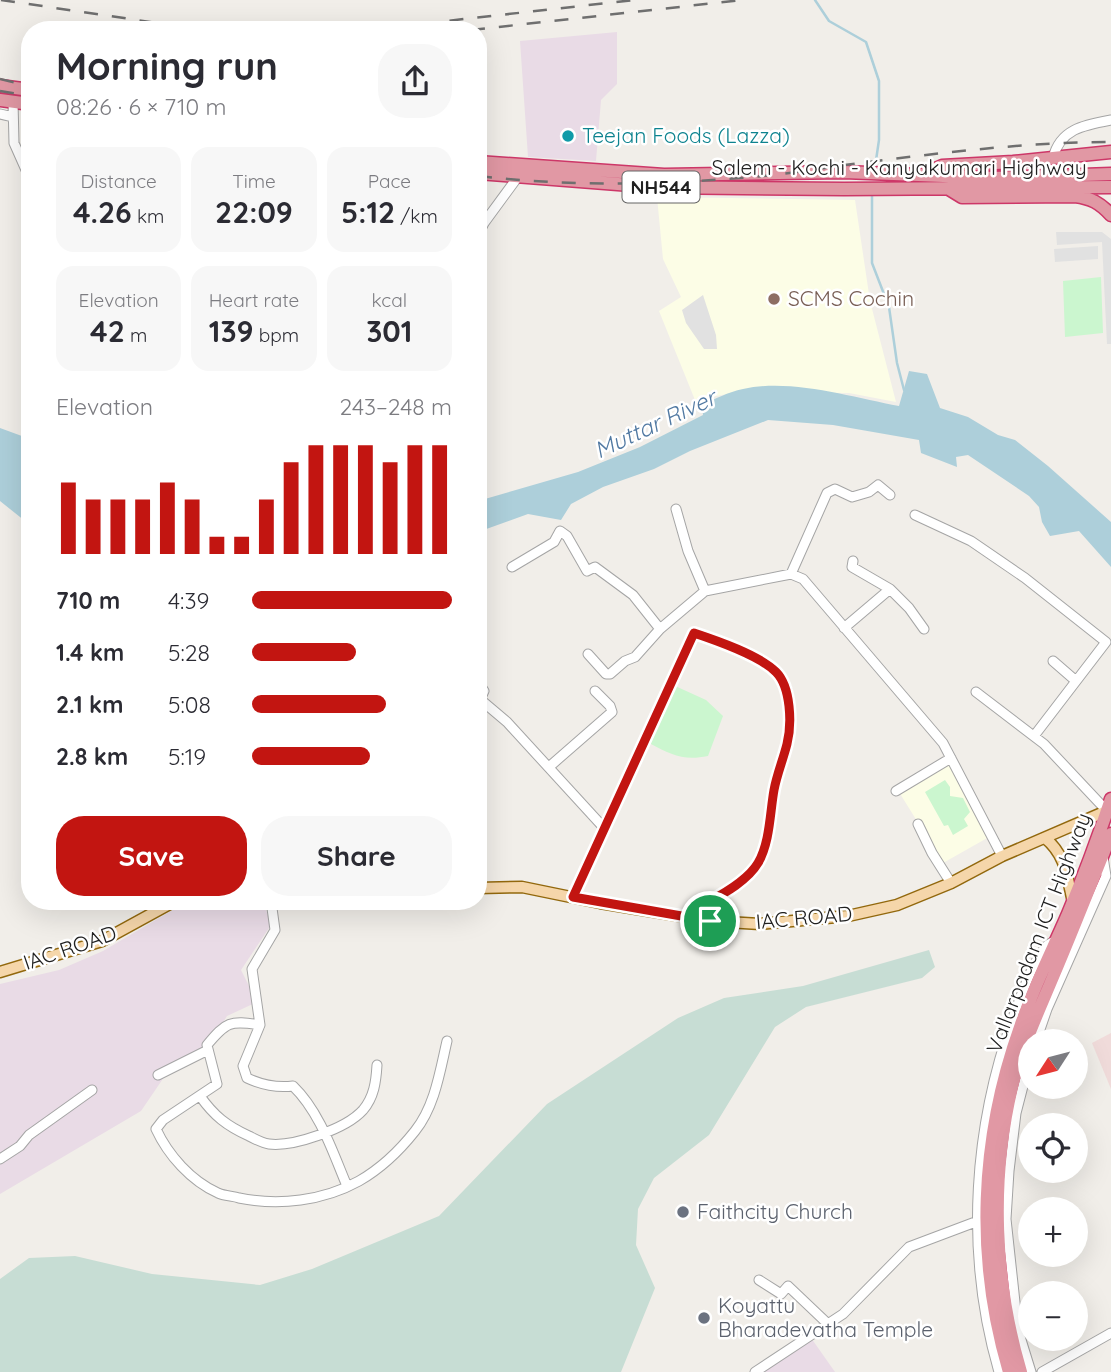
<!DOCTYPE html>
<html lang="en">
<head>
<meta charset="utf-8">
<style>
  body { margin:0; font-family:Quicksand,sans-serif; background:#f7f7f7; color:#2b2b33; height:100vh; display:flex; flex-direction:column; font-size:26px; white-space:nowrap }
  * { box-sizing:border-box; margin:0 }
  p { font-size:23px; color:#7c7c81 }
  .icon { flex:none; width:38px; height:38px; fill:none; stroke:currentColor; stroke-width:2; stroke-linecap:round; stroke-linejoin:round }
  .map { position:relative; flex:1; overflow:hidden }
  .side { position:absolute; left:21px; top:21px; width:466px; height:889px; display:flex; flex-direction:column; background:#fff; border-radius:28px; box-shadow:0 7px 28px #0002 }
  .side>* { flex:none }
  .needle { width:46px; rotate:234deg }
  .tools { position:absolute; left:1018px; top:1029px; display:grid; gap:14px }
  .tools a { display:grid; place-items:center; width:70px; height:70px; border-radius:50%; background:#fff; box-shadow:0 7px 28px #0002; font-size:35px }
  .pin { position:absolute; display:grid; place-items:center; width:60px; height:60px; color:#fff; margin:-30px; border:4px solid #fff; border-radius:50%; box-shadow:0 2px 7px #0007 }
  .round { display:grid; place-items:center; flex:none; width:74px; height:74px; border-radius:28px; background:#f7f7f7 }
  .head { display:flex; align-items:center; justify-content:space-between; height:119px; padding:0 35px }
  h1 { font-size:38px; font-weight:700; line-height:52px }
  .figures { display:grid; grid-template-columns:repeat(3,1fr); gap:10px; height:119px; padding:7px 35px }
  .figures div { display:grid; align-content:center; border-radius:18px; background:#f7f7f7; text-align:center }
  .figures b { font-size:30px; font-weight:700 }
  .figures small { font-size:19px; font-weight:400 }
  .figures p { font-size:19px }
  .chart { height:196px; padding:14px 35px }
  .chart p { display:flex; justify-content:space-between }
  .chart svg { width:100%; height:126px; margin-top:7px; stroke:#c21511; stroke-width:6 }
  .button { display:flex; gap:14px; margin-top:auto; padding:14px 35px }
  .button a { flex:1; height:80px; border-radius:28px; background:#c21511; color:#fff; font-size:28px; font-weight:700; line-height:80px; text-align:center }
  .button a+a { background:#f7f7f7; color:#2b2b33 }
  ul { padding:0 35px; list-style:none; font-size:23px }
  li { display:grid; grid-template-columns:112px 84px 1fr; align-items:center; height:52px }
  li i { height:18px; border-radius:9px; background:#c21511 }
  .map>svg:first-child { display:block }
  .commercial { fill:#f0dbda }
  .industrial { fill:#e9dbe6 }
  .education { fill:#fcfde6 }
  .wetland { fill:#c7ddd4 }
  .park { fill:#cbf6cf }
  .parking { fill:#e1e1e1 }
  .water { fill:#adcfda }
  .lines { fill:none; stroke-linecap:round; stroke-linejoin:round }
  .stream { stroke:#adcfda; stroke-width:2.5 }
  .minor-casing { stroke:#a5a5a5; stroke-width:11 }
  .major-casing { stroke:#92680d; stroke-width:13 }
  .highway-casing { stroke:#cd3768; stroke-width:15 }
  .minor { stroke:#fff; stroke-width:9 }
  .major { stroke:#f5d6aa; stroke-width:10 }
  .highway { stroke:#e198a4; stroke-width:12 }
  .rail { stroke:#6f6f6f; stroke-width:2.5; stroke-dasharray:14 14; stroke-linecap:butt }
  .route-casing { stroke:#fff; stroke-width:14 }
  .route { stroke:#c21511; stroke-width:9 }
  .culture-dot { fill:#0f9aa8; stroke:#fff; stroke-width:2.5 }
  .education-dot { fill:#8d6e63; stroke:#fff; stroke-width:2.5 }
  .worship-dot { fill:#6b7280; stroke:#fff; stroke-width:2.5 }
  .labels { text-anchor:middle; stroke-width:5; stroke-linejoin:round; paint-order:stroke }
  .shield { fill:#fff; stroke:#646464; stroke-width:2 }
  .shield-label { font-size:19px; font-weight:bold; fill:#212121 }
  .culture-label { font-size:21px; fill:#0d838f; stroke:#fff; text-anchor:start }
  .street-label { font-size:21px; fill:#212121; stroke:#fff }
  .education-label { font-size:21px; fill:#785e54; stroke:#fff; text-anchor:start }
  .worship-label { font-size:21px; fill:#5b616d; stroke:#fff; text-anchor:start }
  .water-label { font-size:23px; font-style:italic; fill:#5179a2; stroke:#fff }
</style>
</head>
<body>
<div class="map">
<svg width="1111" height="1372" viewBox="0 0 1111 1372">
  <rect width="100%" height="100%" fill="#f1eee9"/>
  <path class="commercial" d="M1111,1033V1089L1092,1043Z"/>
  <path class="industrial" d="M617,32V84L601,100L596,161L528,157L520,41Z
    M188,901H263L271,925L241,970L257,1002L227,1016L208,1047L173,1064L141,1111L0,1194V984L59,970L103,951Z
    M809,1335L835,1372H752Z"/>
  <path class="education" d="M657,197L855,200L870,301L896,402L849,393L738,392L695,400L659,311L681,297L663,259Z
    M951,762L989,837L943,863L899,792Z"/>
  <path class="wetland" d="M929,950L935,967L922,978L806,1007L775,1027L709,1135L654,1178L638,1209L636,1245L655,1288L621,1372H0V1279L29,1258L75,1256L152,1274L260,1285L312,1269L439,1216L547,1104L678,1018L724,998L803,986Z"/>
  <path class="park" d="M1101,277L1103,333L1065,337L1063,281Z
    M673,685L706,700L723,716L708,756C683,761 672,755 649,743Z
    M945,780L950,787V796L963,798L970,812L964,819L968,826L953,835L948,825L944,826L925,792Z"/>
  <path class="parking" d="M1056,232H1102L1111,239V344H1107L1102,242L1057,245Z
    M1098,246V259L1055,262L1054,249Z
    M703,295L716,335L717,349H704L686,323L682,310Z"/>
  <path class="water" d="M909,371L927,374L940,408L968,417L998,435L1015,440L1048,466L1111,522V567L1079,531L1050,536L1042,522L1039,507L1029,496L968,455L956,457L957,467L921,453L919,440L833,425L768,420L690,451L654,469L603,487L571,504L561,520L528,514L478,532V501L578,472L640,447L703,415L702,405C715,399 728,392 743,389C790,378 852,397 899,406Z
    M0,428L30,439V525L0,501Z"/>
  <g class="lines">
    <path class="stream" d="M815,0L829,21L866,42L879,81V140L875,167
      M872,191V263L889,307L897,363L904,390"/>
    <g class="minor-casing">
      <path id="minor" d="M13,101L14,143L30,179
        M0,114L13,117
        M1053,158C1060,129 1084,125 1111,120
        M478,235L484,223L517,178
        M676,509L688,551L705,591
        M915,515L971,541L1025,578L1106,642L1034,736
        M512,567L554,542L560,531L567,536L587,571L595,567L633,595L660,629
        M791,574L827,493L835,489L852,497L869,492L878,485L890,495
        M890,589L909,608L924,629
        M844,628L890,589L852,567L853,561
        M478,644L479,640
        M588,654L606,674H610L625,661L635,657L660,629L705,591L791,574L803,579L943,743L1002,856
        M1053,661L1076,681
        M478,682L484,691L479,702
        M976,692L1044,744L1107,811
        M481,700L507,722L605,829
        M549,767L612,712L610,706L595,691
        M896,791L951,758
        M918,824L932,853L951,883
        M573,896L694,633C721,642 779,661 787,690C791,704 791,730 787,744C785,754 779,764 777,774C771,798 770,843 758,863C748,880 725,893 707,902L710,921
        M271,901L275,930L252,969L260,1025L243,1066L247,1078C262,1085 277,1088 293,1086C320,1112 333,1153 347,1186
        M260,1025C230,1020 226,1022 207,1045L217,1084L163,1120L156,1129C168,1155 191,1181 218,1193C224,1196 233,1196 239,1198C279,1206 323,1201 359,1181C380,1169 400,1150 415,1131C435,1106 440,1071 447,1041
        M1036,1041L1047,1009L1106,876L1103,857
        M158,1075L208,1050
        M200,1096C214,1116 227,1126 249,1136C255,1139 262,1143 269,1144C293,1147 346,1129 363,1110C374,1097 376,1082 377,1065
        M0,1159L20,1146L29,1135L92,1090
        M759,1280L781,1294L788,1286L828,1324
        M755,1372L843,1314L909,1247L978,1221
        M999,1372C964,1252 973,1123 1017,1007C1023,990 1033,963 1044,949C1046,945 1052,942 1057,940
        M1031,1372L1018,1330L1006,1219L1009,1171L1016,1113L1031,1055
        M1042,1372L1111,1333"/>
    </g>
    <g class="major-casing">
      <path id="major" d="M1045,838C1066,855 1067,877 1073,902
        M478,888L522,887L600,903L710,921L760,924L848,916L897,905L951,883L1002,856L1111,809
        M0,972L102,941L175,901"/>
    </g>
    <g class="highway-casing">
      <path id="highway" d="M0,86L30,90
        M0,100L30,104
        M478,162L664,175L844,172L993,178L1111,174
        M478,173L656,187L844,189L1111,187
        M926,173L942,166L1013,162L1111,152
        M949,189L962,197L1075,196C1091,198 1100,203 1111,215
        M1009,1372C975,1258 980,1139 1020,1027C1033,988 1052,951 1068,914C1084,876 1098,838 1111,799
        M1021,1372C994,1281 990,1180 1012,1087C1021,1049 1038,1013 1053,977C1073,930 1092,882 1111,834"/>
    </g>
    <use href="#minor" class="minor"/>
    <use href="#major" class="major"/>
    <use href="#highway" class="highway"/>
    <path class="rail" d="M1,0L205,30
      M366,30L634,0
      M471,30L742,0
      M0,79L30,86
      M0,91L30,96
      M478,176C573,187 667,185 763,176C798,173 833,166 868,162C949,152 1030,142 1111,142"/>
  </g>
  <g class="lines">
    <g class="route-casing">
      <path id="route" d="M694,633C718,641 759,655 776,672C791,687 792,724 787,744C783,760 777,774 774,790C770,812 770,843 758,863C748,880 725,893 708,902L710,921L573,897Z"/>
    </g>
    <use href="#route" class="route"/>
  </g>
  <circle class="culture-dot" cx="568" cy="136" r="7"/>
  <circle class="education-dot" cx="774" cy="299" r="7"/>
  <g class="worship-dot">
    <circle cx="683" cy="1212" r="7"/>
    <circle cx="704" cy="1318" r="7"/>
  </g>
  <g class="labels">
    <rect class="shield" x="622.5" y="171.5" width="77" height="31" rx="5"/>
    <g class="shield-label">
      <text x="661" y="194">NH544</text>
    </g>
    <g class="culture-label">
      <text x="582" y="143">Teejan Foods (Lazza)</text>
    </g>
    <g class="street-label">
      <text x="899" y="175">Salem - Kochi - Kanyakumari Highway</text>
      <text transform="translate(804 918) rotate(-5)" y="7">IAC ROAD</text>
      <text transform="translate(1039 933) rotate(-69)" y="7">Vallarpadam ICT Highway</text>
      <text transform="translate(70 948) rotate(-19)" y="7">IAC ROAD</text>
    </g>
    <g class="education-label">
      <text x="788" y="306">SCMS Cochin</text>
    </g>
    <g class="worship-label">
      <text x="697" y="1219">Faithcity Church</text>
      <text x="718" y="1313">Koyattu<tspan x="718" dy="24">Bharadevatha Temple</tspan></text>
    </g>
    <g class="water-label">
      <text transform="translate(655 424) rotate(-25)" y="8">Muttar River</text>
    </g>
  </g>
</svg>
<div class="tools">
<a><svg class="needle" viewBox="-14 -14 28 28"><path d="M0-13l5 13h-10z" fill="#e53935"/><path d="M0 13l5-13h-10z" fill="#7c7c81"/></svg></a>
<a><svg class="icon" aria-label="locate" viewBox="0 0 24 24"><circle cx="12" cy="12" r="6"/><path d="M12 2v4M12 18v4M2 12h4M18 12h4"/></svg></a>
<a>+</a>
<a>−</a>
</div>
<div class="pin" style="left:710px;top:921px;background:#1e9e55"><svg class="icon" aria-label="arrive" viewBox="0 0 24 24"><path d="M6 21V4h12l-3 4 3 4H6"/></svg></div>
<section class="side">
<div class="head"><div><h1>Morning run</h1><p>08:26 · 6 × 710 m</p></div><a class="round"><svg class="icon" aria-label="share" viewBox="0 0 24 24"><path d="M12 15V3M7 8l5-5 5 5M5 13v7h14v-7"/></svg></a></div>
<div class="figures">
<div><p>Distance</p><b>4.26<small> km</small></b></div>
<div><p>Time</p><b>22:09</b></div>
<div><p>Pace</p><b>5:12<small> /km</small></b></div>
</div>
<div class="figures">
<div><p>Elevation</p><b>42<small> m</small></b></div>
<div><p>Heart rate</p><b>139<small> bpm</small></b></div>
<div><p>kcal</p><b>301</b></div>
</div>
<div class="chart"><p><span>Elevation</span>243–248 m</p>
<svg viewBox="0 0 160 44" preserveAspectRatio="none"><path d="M5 44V19M15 44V25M25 44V25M35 44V25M45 44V19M55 44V25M65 44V38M75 44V38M85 44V25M95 44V12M105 44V6M115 44V6M125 44V6M135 44V12M145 44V6M155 44V6"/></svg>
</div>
<ul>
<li><b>710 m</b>4:39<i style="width:100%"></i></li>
<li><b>1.4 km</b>5:28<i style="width:52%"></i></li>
<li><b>2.1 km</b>5:08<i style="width:67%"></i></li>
<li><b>2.8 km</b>5:19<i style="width:59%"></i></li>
</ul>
<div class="button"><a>Save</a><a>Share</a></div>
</section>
</div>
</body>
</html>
